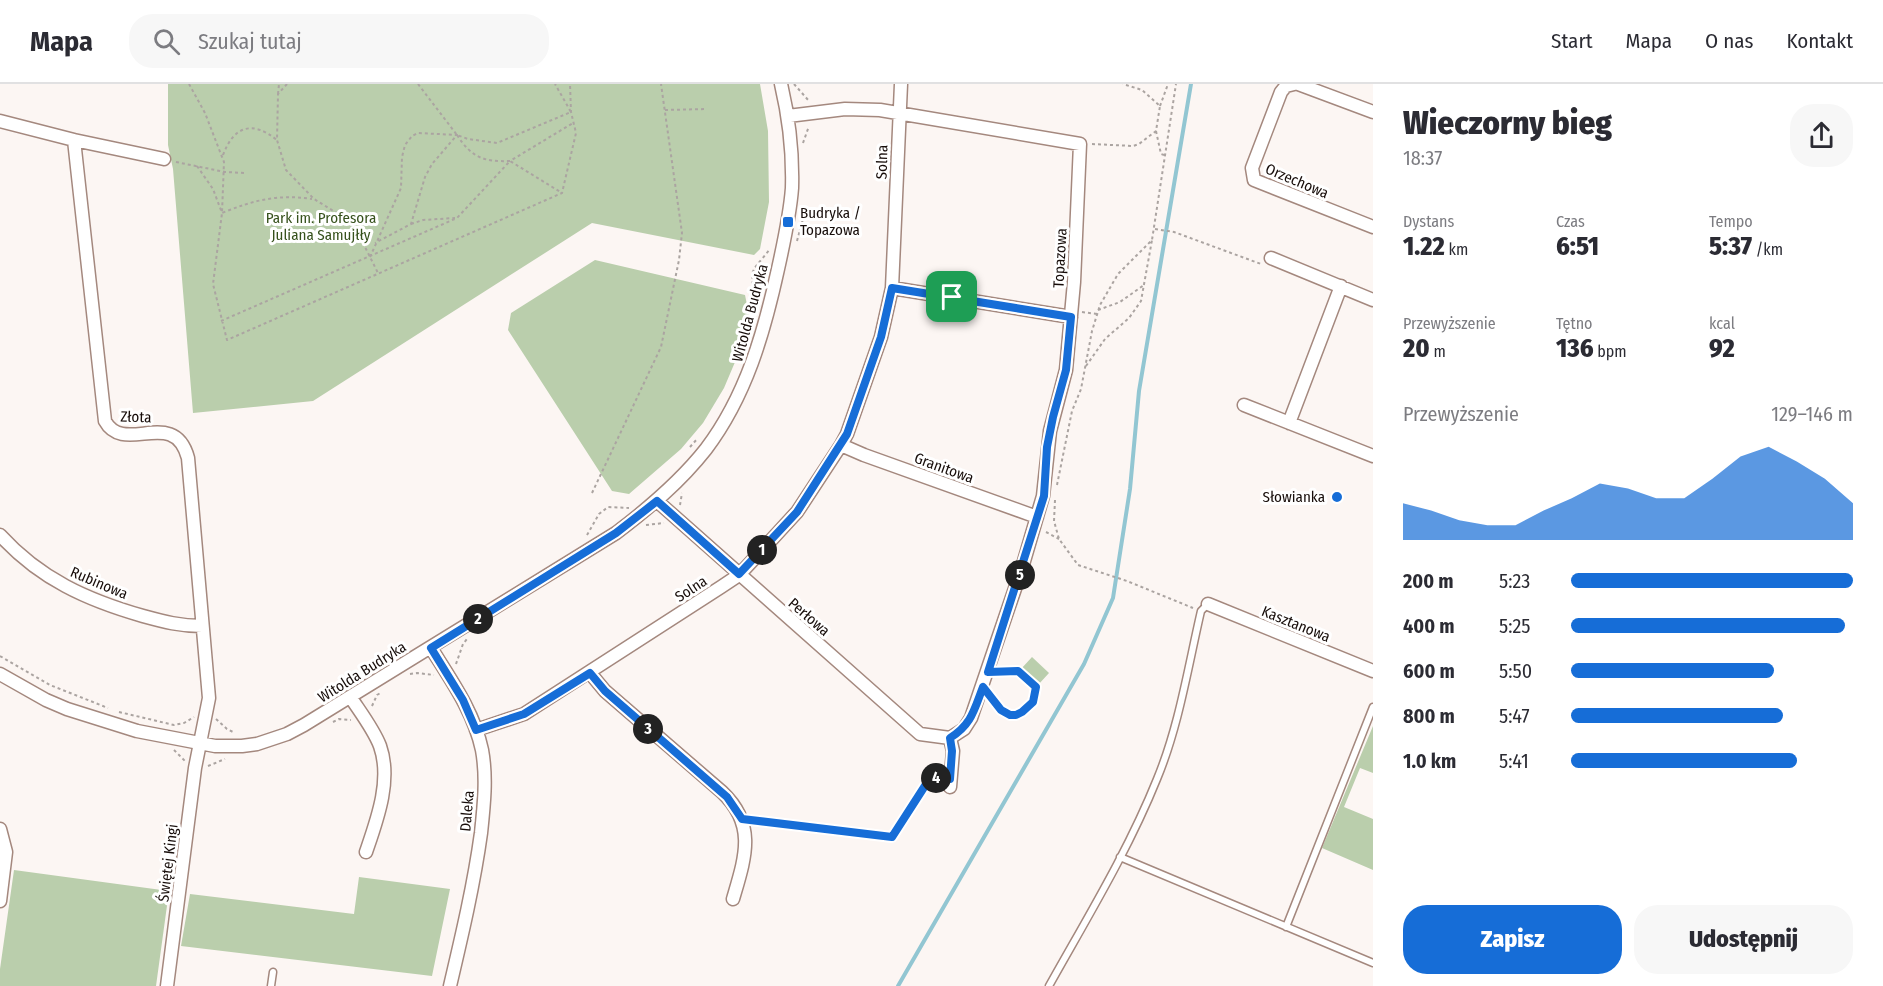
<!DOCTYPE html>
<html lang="pl">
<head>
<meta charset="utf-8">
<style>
  body { margin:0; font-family:"Fira Sans Condensed",sans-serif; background:#f7f7f7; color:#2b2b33; height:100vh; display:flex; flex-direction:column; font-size:22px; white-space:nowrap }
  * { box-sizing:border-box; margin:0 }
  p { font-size:20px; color:#7c7c81 }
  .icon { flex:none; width:33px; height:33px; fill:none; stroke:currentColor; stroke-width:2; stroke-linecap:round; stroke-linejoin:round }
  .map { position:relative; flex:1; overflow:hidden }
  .side { display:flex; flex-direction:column; background:#fff; width:510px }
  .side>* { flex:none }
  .pin { position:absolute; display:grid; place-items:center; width:51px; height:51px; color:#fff; margin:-26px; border-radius:12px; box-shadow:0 3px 9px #0006 }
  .km { position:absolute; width:30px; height:30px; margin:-15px; border-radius:50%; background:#222; color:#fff; font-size:16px; line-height:30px; text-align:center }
  .round { display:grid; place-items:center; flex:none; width:63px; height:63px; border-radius:24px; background:#f7f7f7 }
  .head { display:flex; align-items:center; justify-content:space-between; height:102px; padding:0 30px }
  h1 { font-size:33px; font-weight:800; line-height:45px }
  .figures { display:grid; grid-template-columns:repeat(3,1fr); gap:9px; height:102px; padding:6px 30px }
  .figures div { display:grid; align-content:center }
  .figures b { font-size:26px; font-weight:800 }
  .figures small { font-size:16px; font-weight:400 }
  .figures p { font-size:16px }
  .chart { height:168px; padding:12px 30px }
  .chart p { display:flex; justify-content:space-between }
  .chart svg { width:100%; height:108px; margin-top:6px; fill:#166dd7; opacity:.7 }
  .primary-button { display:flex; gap:12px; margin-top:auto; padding:12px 30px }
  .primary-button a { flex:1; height:69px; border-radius:24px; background:#166dd7; color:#fff; font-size:24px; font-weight:800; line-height:69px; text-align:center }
  .primary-button a+a { background:#f7f7f7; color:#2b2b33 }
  ul { padding:0 30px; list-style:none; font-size:20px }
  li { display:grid; grid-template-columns:96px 72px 1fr; align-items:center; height:45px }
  li i { height:15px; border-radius:8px; background:#166dd7 }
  header { display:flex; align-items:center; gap:36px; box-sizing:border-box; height:84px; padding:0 30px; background:#fff; border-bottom:2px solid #e1e1e2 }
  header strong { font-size:28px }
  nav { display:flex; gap:33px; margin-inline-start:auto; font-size:21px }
  .search { width:420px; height:54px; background:#f7f7f7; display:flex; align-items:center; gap:15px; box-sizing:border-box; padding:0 21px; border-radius:24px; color:#7c7c81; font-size:22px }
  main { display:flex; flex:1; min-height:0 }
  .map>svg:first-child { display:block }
  .green { fill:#baceac }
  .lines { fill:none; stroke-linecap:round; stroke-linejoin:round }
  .stream { stroke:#92c6d2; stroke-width:4 }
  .service-casing { stroke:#a4887e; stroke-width:9 }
  .minor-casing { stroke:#a4887e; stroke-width:15 }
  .path { stroke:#aba4a1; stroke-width:2; stroke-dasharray:3 3; stroke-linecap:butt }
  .service { stroke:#fff; stroke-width:6 }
  .minor { stroke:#fff; stroke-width:12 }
  .route-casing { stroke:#fff; stroke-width:12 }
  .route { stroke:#166dd7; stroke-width:8 }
  .poi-dot { fill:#166dd7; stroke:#fff; stroke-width:2 }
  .labels { text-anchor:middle; stroke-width:6; stroke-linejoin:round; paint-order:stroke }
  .street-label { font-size:15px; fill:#170d0a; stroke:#fff }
  .poi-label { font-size:15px; fill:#170d0a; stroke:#fff; text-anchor:start }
  .park-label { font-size:15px; fill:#36511c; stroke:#fff }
</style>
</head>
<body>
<header>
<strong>Mapa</strong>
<div class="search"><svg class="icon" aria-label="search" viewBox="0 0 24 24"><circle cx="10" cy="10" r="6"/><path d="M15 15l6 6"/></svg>Szukaj tutaj</div>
<nav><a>Start</a><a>Mapa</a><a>O nas</a><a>Kontakt</a></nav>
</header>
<main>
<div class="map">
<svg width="1373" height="902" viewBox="0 0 1373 902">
  <rect width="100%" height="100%" fill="#fcf6f3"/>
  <path class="green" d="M168,0H760L768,47L769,118L760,165L754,171L592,139L313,317L193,329L173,85L168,61Z
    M595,176L745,211L749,231L738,271L724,304L703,339L681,365L629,410L612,407L508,246L511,229Z
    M1032,573L1049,589L1038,601L1021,585Z
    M1373,642V689L1360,684L1344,723L1373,735V786L1322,764Z
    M14,786L169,807L156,902H0V885Z
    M359,793L450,805L432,892L181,862L190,810L354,830Z"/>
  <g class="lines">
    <path class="stream" d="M898,902L1084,580L1113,514L1130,405L1139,307L1191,0"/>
    <g class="service-casing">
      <path id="service" d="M1120,773L1373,879
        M1286,843L1373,623
        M271,902L273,888
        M1049,902C1087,834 1128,767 1157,695C1179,642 1188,583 1201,527L1208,520"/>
    </g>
    <g class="minor-casing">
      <path id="minor" d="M1294,0L1286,2L1281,8L1252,84L1254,96L1373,143
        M1298,0L1373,28
        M788,32L845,25L880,26L1080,60L1074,198L1066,286L1050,347L1043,412L1022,484L971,634L964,645L950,654L953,667L950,703
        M0,37L74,56
        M164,75L74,56L105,337C124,372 174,322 188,374L209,614L195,684L167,902
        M1271,174L1373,216
        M892,204L1071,233
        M1244,321L1373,372
        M1289,339L1341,202
        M841,361L864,371L1037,433
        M657,417L920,650L950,654
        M0,451C40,495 87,516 143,532C165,538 180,542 202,542
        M1208,520L1373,587
        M431,564C451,596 474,628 482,666C487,693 484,721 481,749C474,800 462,851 450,902
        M590,589L605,607L722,708C757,741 745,774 733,815
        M0,590L46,616L67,625L137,647L215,662H242L257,660L287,650L304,641L616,449C649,424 680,398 706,365C746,312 764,249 778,185C784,158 790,131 792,104C793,69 789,34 781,0
        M351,614C361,629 374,646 380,662C392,696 377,736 366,768
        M476,646L524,630L721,503L739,491L797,428L841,361L847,350L881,253L892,204L901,0
        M0,745L6,768L0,817"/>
    </g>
    <path class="path" d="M189,0L205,29L224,78L222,129L213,200L227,256L562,109L576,49L571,28L570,0
      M287,0L278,10L277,56L286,86L314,115L340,131L356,145L378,189
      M418,0L457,51L468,55L497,59L571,28L555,0
      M794,0L809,17
      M278,10L279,0
      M1160,22L1168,0
      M665,26L707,25
      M1156,47L1161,70L1164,71
      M457,51C472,74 484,78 510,77L573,39
      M803,59L809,42
      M1092,60L1133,62L1139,60L1156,47L1160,22L1142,6L1123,0
      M223,71C234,42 252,36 277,56
      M176,78L225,88L244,89
      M197,82L213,105L222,129C254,116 278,110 312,115
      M411,140L423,136L455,134
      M1155,145L1174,148L1261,180
      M797,157L804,131L803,121
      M370,173L401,104L402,73L405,61L412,52L418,49L457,51L432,80L425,93L411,140L375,159
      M757,218C749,183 749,192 770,165
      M1098,226L1120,218L1144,201
      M1082,228L1097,230
      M221,237L457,134L510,77L562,109
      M1086,282L1105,255L1129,234L1141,217L1152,156
      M690,363L698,354
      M1057,401L1072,327L1081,305L1092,247L1100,221L1118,190L1152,156L1176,0
      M592,409L661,263L679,176L682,149L661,0
      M1055,416L1054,437L1059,455L1078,481L1127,497L1193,524
      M680,421L682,409
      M646,441L664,439
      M1046,448L1059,455
      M587,451L599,430L608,423L629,424
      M0,572L50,601L108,624
      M456,580L463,560L467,555
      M410,590L417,589L434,591
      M990,612L1001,626L1010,631C1028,631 1034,617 1036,603L1018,587L999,588
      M372,622L377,611L382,608
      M119,628L174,641L184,639L194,633
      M216,635L227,645L235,649
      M333,638L339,635L351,636
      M174,666L185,677
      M208,682L225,675
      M753,737L892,753L930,694H939"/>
    <use href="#service" class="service"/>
    <use href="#minor" class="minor"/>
  </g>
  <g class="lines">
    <g class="route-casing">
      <path id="route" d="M892,204L1071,233L1066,286L1053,333L1047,363L1044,412L988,588L1018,587L1036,603L1033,618L1022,628L1016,631H1010L1001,626L983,603C974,626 972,640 950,654L952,667L950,695L930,694L892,753L742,735L727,713L605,607L590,589L524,630L476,646L463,616L431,564L616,449L657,417L739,490L797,428L847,350L881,253Z"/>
    </g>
    <use href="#route" class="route"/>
  </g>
  <g class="poi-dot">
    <rect x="782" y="132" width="12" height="12" rx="3"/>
    <circle cx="1337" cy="413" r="6"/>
  </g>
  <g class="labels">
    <g class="street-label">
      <text transform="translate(882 78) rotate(-88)" y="5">Solna</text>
      <text transform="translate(1297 97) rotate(23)" y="5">Orzechowa</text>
      <text transform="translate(1060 174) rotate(-87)" y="5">Topazowa</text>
      <text transform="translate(750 229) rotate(-75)" y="5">Witolda Budryka</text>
      <text transform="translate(136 333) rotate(2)" y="5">Złota</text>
      <text transform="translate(944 384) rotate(20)" y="5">Granitowa</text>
      <text transform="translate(99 499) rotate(23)" y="5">Rubinowa</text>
      <text transform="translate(691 505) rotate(-33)" y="5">Solna</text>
      <text transform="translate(809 533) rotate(41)" y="5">Perłowa</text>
      <text transform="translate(1296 540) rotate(22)" y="5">Kasztanowa</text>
      <text transform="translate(362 588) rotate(-32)" y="5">Witolda Budryka</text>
      <text transform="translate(467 727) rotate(-85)" y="5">Daleka</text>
      <text transform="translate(168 779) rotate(-83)" y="5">Świętej Kingi</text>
    </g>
    <g class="poi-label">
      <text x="800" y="134">Budryka /<tspan x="800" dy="17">Topazowa</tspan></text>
      <text x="1325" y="418" text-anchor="end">Słowianka</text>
    </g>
    <g class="park-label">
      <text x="321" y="139">Park im. Profesora<tspan x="321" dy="17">Juliana Samujłły</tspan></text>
    </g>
  </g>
</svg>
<div class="pin" style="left:952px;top:213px;background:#1e9e55"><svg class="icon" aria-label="arrive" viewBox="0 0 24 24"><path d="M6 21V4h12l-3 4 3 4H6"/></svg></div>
<b class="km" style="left:762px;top:466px">1</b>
<b class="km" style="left:478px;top:535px">2</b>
<b class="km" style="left:648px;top:645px">3</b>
<b class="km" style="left:936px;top:694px">4</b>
<b class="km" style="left:1020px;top:491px">5</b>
</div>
<section class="side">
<div class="head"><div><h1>Wieczorny bieg</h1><p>18:37</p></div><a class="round"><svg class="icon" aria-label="share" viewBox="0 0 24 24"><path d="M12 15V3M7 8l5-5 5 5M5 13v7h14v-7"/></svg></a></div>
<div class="figures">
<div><p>Dystans</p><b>1.22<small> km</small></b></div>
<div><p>Czas</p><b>6:51</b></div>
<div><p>Tempo</p><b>5:37<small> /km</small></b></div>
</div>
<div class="figures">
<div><p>Przewyższenie</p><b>20<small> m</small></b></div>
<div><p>Tętno</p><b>136<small> bpm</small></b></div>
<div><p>kcal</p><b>92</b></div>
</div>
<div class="chart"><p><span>Przewyższenie</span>129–146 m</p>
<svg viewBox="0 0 160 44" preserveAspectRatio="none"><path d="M0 44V29L10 32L20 36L30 38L40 38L50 32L60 27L70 21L80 23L90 27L100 27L110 19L120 10L130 6L140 12L150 19L160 29V44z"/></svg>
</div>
<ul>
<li><b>200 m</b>5:23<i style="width:100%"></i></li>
<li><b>400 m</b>5:25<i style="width:97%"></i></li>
<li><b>600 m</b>5:50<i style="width:72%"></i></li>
<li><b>800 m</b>5:47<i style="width:75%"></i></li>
<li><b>1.0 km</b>5:41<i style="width:80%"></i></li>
</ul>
<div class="primary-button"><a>Zapisz</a><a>Udostępnij</a></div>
</section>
</main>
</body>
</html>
